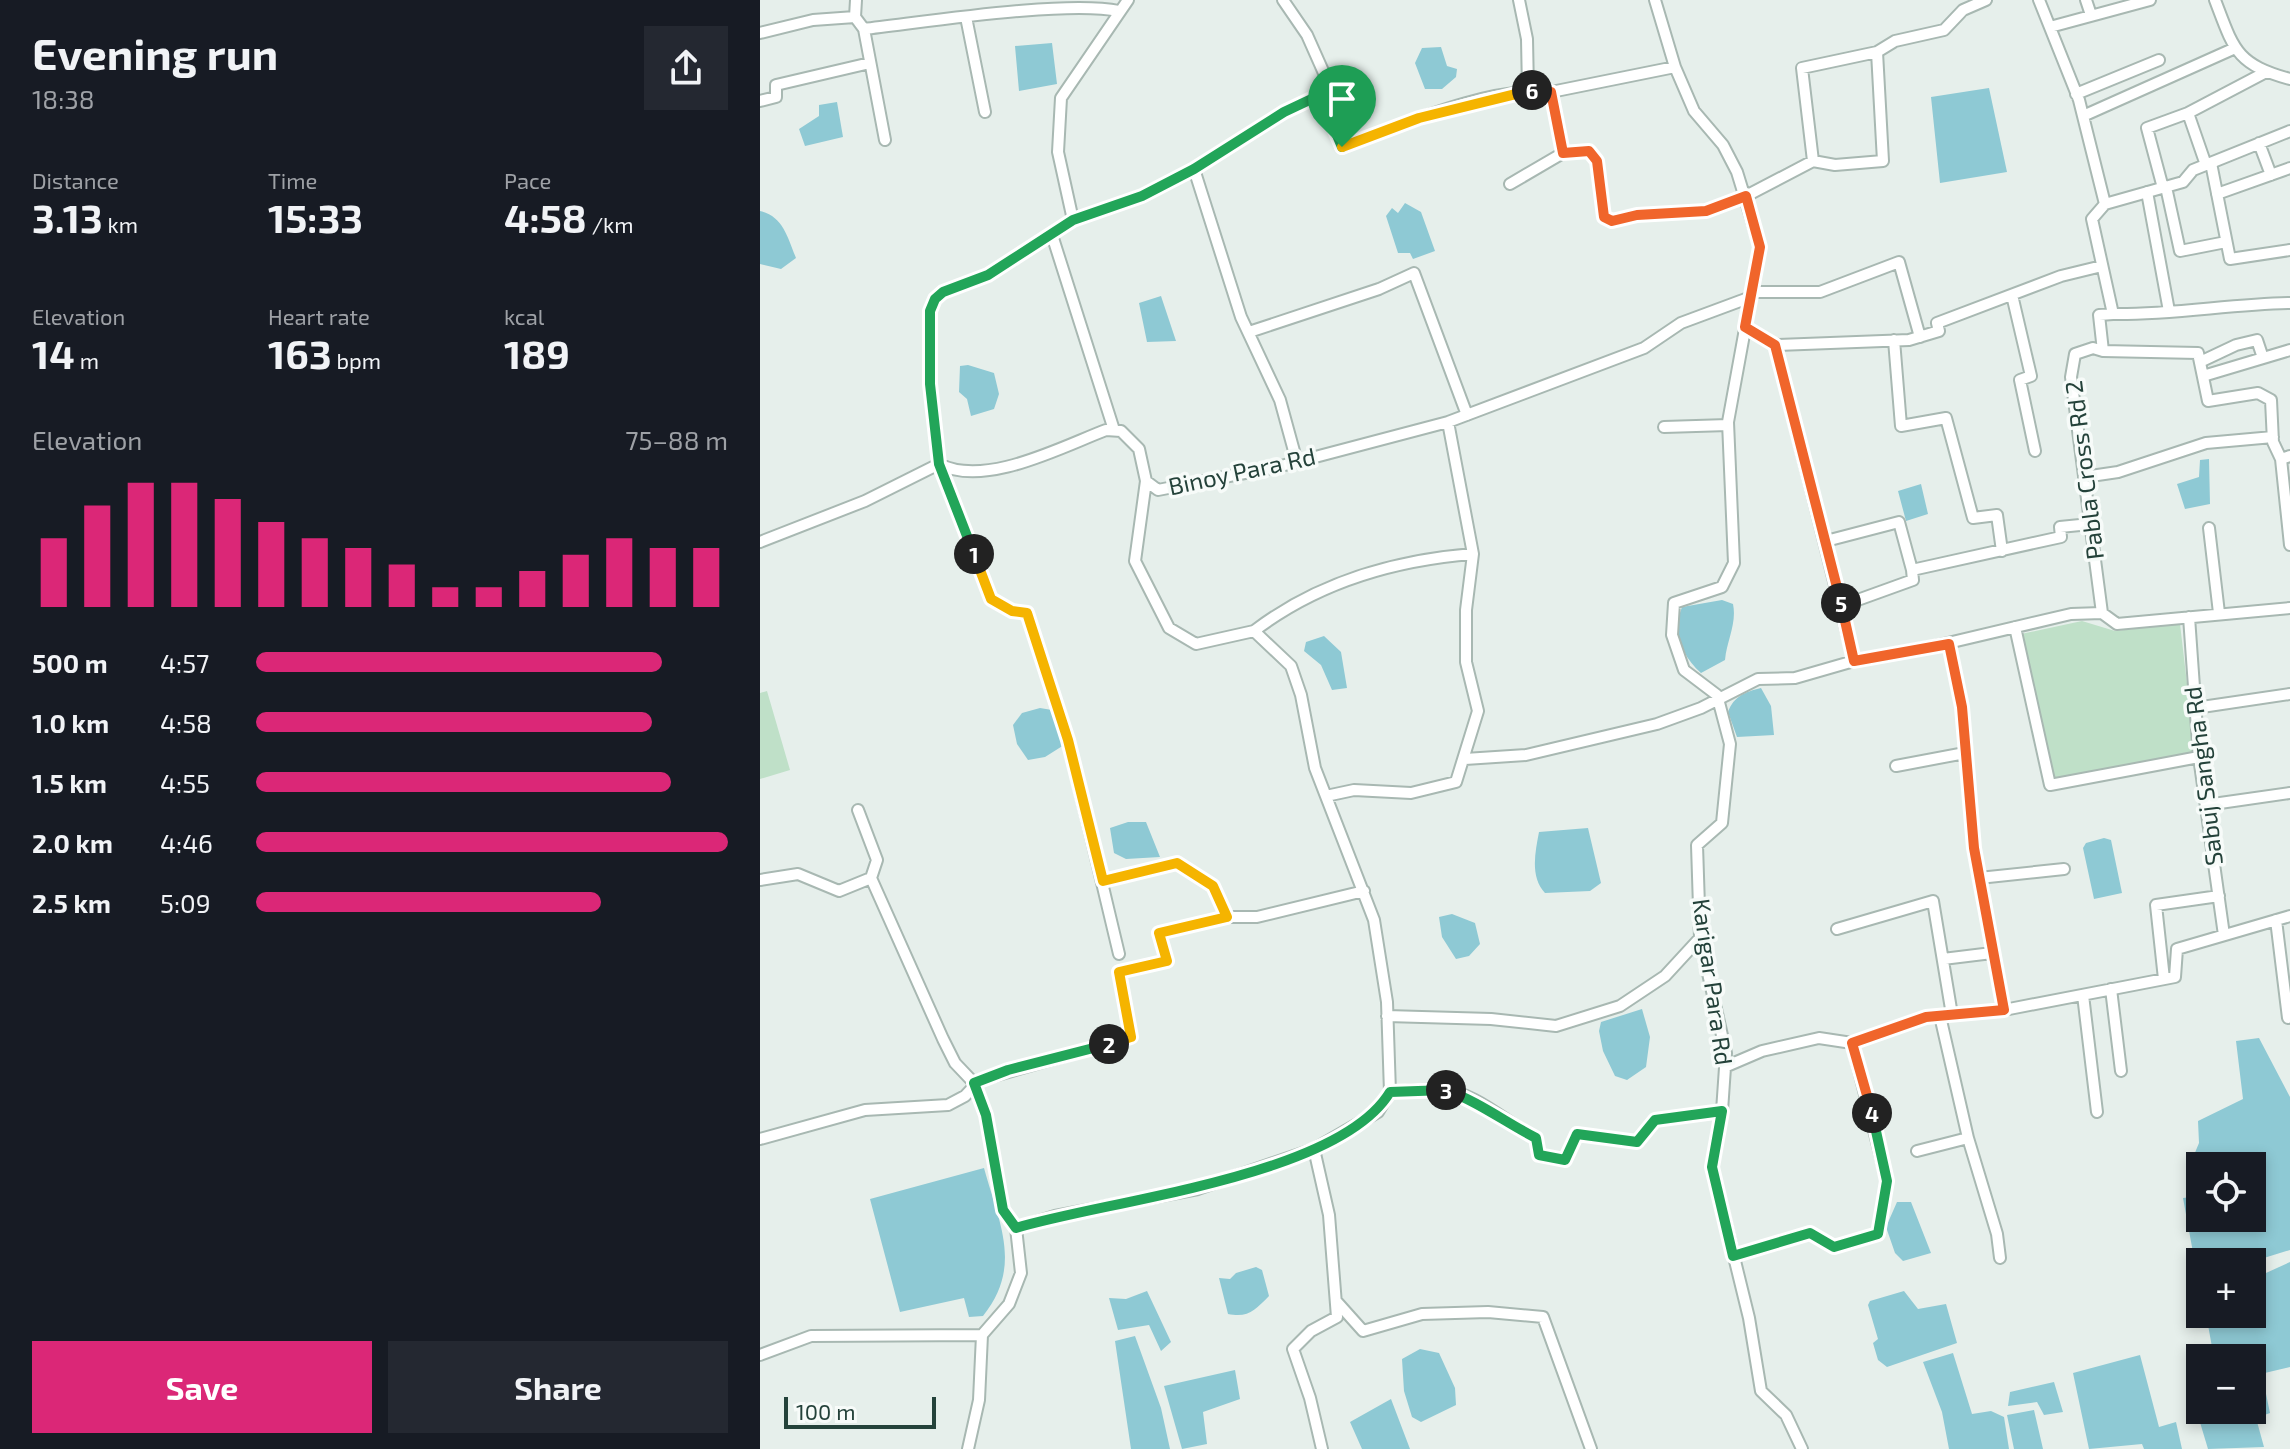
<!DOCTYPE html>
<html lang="en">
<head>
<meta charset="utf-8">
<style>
  body { margin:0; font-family:"Exo 2",sans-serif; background:#242831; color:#f1f3f6; height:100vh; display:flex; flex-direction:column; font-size:30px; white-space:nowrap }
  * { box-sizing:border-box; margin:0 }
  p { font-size:26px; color:#9ea1a6 }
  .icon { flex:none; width:44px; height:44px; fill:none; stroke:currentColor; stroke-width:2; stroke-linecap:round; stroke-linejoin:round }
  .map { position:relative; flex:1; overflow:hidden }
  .details { display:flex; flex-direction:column; background:#171b24; width:760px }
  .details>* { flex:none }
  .buttons { position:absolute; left:1426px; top:1152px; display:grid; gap:16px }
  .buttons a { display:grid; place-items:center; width:80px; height:80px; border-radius:0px; background:#171b24; box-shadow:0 4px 12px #0003; font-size:40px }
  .scale { position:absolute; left:24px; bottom:20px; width:152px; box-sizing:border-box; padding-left:8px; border:4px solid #24423a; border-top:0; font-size:22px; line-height:28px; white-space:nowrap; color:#24423a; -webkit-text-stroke:6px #f7fbf9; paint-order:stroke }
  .pin { position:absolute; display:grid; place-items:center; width:68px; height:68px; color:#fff; margin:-82px -34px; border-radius:50% 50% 50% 0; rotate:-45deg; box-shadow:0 0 8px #0007 }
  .pin .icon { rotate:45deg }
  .km { position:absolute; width:40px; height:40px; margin:-20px; border-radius:50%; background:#222; color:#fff; font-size:22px; line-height:40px; text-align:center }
  .round { display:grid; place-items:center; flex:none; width:84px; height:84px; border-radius:0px; background:#242831 }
  .overview { display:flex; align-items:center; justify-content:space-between; height:136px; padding:0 32px }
  h1 { font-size:44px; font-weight:700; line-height:60px }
  .figures { display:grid; grid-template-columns:repeat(3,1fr); gap:12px; height:136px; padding:8px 32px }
  .figures div { display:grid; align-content:center }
  .figures b { font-size:40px; font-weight:700 }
  .figures small { font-size:22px; font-weight:400 }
  .figures p { font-size:22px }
  .chart { height:224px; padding:16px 32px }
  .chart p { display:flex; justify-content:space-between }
  .chart svg { width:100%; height:144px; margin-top:8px; stroke:#db2777; stroke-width:6 }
  .cta { display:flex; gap:16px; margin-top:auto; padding:16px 32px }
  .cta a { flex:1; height:92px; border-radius:0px; background:#db2777; color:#fff; font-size:32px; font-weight:700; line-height:92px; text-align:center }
  .cta a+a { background:#242831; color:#f1f3f6 }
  ul { padding:0 32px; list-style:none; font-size:26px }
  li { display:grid; grid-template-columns:128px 96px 1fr; align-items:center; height:60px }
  li i { height:20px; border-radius:10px; background:#db2777 }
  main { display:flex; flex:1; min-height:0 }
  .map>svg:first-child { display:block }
  .green { fill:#bfe0c8 }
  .water { fill:#8ec9d4 }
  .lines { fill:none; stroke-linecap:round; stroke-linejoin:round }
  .minor-casing { stroke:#a8b8b2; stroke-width:14 }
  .minor { stroke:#fff; stroke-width:10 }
  .split-1-casing { stroke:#fff; stroke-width:16 }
  .split-2-casing { stroke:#fff; stroke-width:16 }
  .split-3-casing { stroke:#fff; stroke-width:16 }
  .split-4-casing { stroke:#fff; stroke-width:16 }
  .split-5-casing { stroke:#fff; stroke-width:16 }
  .split-6-casing { stroke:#fff; stroke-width:16 }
  .split-7-casing { stroke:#fff; stroke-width:16 }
  .split-1 { stroke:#22a559; stroke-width:10 }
  .split-2 { stroke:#f5b400; stroke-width:10 }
  .split-3 { stroke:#22a559; stroke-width:10 }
  .split-4 { stroke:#22a559; stroke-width:10 }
  .split-5 { stroke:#f0652b; stroke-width:10 }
  .split-6 { stroke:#f0652b; stroke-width:10 }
  .split-7 { stroke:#f5b400; stroke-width:10 }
  .labels { text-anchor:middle; stroke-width:7; stroke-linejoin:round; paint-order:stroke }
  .street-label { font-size:24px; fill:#24423a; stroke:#f7fbf9 }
</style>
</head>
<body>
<main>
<section class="details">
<div class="overview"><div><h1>Evening run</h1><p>18:38</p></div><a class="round"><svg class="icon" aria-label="share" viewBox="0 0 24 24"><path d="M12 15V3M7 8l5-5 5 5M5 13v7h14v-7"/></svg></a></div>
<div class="figures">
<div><p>Distance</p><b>3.13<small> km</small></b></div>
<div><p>Time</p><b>15:33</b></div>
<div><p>Pace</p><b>4:58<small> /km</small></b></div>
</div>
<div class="figures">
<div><p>Elevation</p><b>14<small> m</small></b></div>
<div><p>Heart rate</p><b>163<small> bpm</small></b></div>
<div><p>kcal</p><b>189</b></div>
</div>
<div class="chart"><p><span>Elevation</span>75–88 m</p>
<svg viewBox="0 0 160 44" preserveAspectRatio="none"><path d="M5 44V23M15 44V13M25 44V6M35 44V6M45 44V11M55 44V18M65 44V23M75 44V26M85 44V31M95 44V38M105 44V38M115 44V33M125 44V28M135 44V23M145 44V26M155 44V26"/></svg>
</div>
<ul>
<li><b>500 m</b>4:57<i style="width:86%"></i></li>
<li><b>1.0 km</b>4:58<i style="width:84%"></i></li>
<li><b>1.5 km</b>4:55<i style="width:88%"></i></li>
<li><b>2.0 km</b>4:46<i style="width:100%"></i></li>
<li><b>2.5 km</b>5:09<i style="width:73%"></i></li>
</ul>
<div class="cta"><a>Save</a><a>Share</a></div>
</section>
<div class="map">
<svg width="1530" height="1449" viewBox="0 0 1530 1449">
  <rect width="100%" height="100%" fill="#e6efeb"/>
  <path class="green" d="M1322,621L1355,631L1420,624L1435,752L1293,781L1261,634Z
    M7,691L30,770L0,779V693Z"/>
  <path class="water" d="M292,43L297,84L259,91L255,46Z
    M681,47L687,66L697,69L696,77L682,89H665L655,63L662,48Z
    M1229,88L1247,172L1180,183L1171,97Z
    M77,102L83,137L45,146L39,129L59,116V105Z
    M645,203L661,212L675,251L653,259L650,253H638L626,216L632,208L638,213Z
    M0,211C23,216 28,238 36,258L21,269L0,264Z
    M401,296L416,341L387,342L379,303Z
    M208,365L234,373L239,394L234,409L211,416L207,399L199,392L200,366Z
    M1449,459L1450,504L1425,509L1417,484L1439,477L1440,460Z
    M1161,484L1168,514L1146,521L1138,491Z
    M962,600L973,604C977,623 967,640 965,660L941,673C922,656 912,632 922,607Z
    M564,636L581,652L587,688L572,690L561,665L544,651L546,642Z
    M1001,688L1011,706L1014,735L977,737L968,712C974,696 985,692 1001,688Z
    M280,708L292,710L304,745L285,757L268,760L257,744L253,725L262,713Z
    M368,822H386L400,857L366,859L354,853L350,828Z
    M828,828L841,883L830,891L785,893C770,877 775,853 779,832Z
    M1344,838L1351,840L1362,893L1334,899L1323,848L1326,843Z
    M692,914L715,923L720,944L709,956L696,959L682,937L679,917Z
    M882,1009L890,1037L886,1067L867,1080L855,1076L843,1051L839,1031L841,1022Z
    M1499,1038L1530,1097V1250L1491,1262H1440L1439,1285L1423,1198L1440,1196V1218H1492V1166L1440,1168L1434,1155L1439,1143L1438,1121L1483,1099L1476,1041Z
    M224,1168C239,1223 263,1266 223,1316L209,1317L204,1298L140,1312L110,1199Z
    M1137,1202H1151L1171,1253L1143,1261L1135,1253L1126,1227Z
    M1530,1262V1367L1492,1376V1358H1454L1446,1314H1492V1288L1503,1284L1506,1273Z
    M496,1267L502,1270L509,1296C495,1310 489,1318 468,1314L459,1278L470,1279L476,1273Z
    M387,1291L411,1342L401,1351L389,1325L358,1330L349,1298L366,1299Z
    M1144,1291L1158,1309L1186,1304L1197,1343L1127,1367L1118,1360L1113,1343L1118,1339L1108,1305L1110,1301Z
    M375,1336L401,1408L410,1449H371L355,1341Z
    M660,1349L679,1353L695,1388L696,1405L661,1422L652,1417L644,1391L642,1359Z
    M1193,1353L1212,1414L1231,1411L1244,1417L1249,1449H1189L1182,1412L1163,1362Z
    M1380,1355L1399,1427L1416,1422L1422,1449H1384L1382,1444L1329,1449L1313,1373Z
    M475,1370L480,1399L443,1412L447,1444L422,1449L404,1386Z
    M1294,1382L1303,1412L1284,1415L1277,1402L1248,1406L1250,1392Z
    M1505,1389L1510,1413L1496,1418L1504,1447L1448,1449L1436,1409L1492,1410V1393Z
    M631,1399L650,1449H602L590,1422Z
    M1274,1410L1283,1449H1254L1247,1415Z"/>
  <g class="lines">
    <g class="minor-casing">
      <path id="minor" d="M523,0L547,35L571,89L524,112L434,169L382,196L313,220L228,275L183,292L175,299L170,311V384L179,464C225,488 301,447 346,430L361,431L379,449L386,481L398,490L521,466L688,422L884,348L921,323L991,297
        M759,0L767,39L768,90
        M895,0L915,67L934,111L963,145L977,172L1000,247L968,422L974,563L962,587L914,603L912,635L924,670L957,695L970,744L962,823L937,845L940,938L966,1053L962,1111L952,1167L989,1318L1001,1391L1026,1415L1042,1449
        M1279,0L1319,100L1345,204
        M1326,0L1331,15
        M1455,0C1474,50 1476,64 1530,79
        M95,17L96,0
        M206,17L225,112
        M1290,27L1390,0
        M104,29L125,140
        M0,33L53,20L95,17L104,29C166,22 305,0 359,11
        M791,92L915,67
        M1316,94L1399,60
        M560,95L582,147C641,126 728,86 791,92L803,153L750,184
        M0,101L16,97V85L110,63
        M1428,113L1446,165
        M1323,116L1473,49
        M1499,143L1511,175
        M803,153L829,151L837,161L844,217L852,221L877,215L946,211L986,196L1053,161L1075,165L1123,161L1117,52L1135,41L1184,30L1203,10L1226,0
        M1053,161L1042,68L1117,52
        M1451,163L1470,259L1530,250
        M434,169L481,317L520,400L537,462
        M1406,187L1420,251L1466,242
        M1403,188L1387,128L1428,113L1506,72
        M1387,192L1409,311
        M1457,194L1530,168
        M1345,204L1332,219L1353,314L1339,315L1343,351L1333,348L1315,354L1311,377L1342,613L1357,624L1530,608
        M1345,204L1423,182L1433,170L1530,131
        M313,220L298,152L301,98L368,0
        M292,235L354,430
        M992,292H1060L1139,262L1160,337
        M1252,295L1271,376L1260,380L1275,451
        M1353,314C1412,315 1471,304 1530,303
        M985,327L1015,345L1094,661
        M489,332L619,289L654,273L707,415
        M1134,340L1141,426L1186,418L1213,518L1237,515L1242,551
        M1015,345L1149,340L1179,331L1177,323L1301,276L1342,266
        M1343,351L1438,353L1448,401L1498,393L1511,400L1513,442L1521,459
        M1440,362L1476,345L1497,340L1503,358
        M1443,376L1530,350
        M904,427L968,425
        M1530,456L1521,459L1530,545
        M1324,477L1358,472L1446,443L1513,437
        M1449,528L1459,613
        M1066,541L1139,522L1152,570
        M0,542L105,501L179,464L231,599L252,611L267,613L308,740L359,954
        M1081,606L1153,580L1152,570L1301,537L1300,527L1330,524
        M1429,617L1439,757L1464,935
        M1255,627L1290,785L1439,757
        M494,631C557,583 635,560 713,554
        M1189,644L1202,707L1214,848L1244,1010
        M1435,708L1530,694
        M705,759L766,755L897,724L941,708L998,679L1035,678L1094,661L1171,647L1311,614L1342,613
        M1136,766L1205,753
        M566,796L594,790L651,793L696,782L718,711L706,662V610L713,554L688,422
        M1446,805L1530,793
        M98,810L117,860L111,878L183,1039L195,1063L214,1083L226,1115L243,1210L256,1228L261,1273L249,1304L222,1335L219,1400L208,1449
        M1219,878L1304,869
        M0,880L38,874L79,891L111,878
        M343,881L417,863L453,886L467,917H497L604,891
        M1516,920L1528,1018
        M1077,929L1173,901L1192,1015
        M1183,959L1232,953
        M1404,979L1396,905L1459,896
        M1351,989L1361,1071
        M1323,995L1337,1112
        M627,1016L731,1019L796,1026L860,1006L905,976L940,938
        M967,1066L1002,1051L1059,1038L1092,1043L1166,1017L1244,1010L1415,977L1417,949L1530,916
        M630,1092C647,1091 664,1089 681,1090C715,1091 746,1123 776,1138L779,1155L805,1160L817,1134L877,1142L895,1120L962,1111
        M1208,1138L1237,1234L1240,1258
        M0,1139L105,1110L188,1105L205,1096L220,1080L371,1037L359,972L407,961L399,933L467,917
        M554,1149L569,1215L577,1317L551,1331L533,1349L550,1398L562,1449
        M1157,1151L1208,1138L1180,1016
        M256,1228L295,1216L438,1189L554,1149L618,1112L630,1092L627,1002L614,920L555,768L541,695L531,666L494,631L436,644L409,628L375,561L386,481
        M973,1256L1050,1233L1074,1247L1118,1234L1127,1181L1092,1043
        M577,1302L603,1331L662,1314L728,1312L783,1317L831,1449
        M0,1355L51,1336L222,1335"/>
    </g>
    <use href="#minor" class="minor"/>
  </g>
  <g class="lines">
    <g class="split-1-casing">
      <path id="split-1" d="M214,554L179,464L170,384V311L175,299L183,292L228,275L313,220L382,196L434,169L524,112L560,95L582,147"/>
    </g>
    <g class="split-2-casing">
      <path id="split-2" d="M214,554L231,599L252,611L267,613L308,740L343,881L417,863L453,886L467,917L399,933L407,961L359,972L371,1037L349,1044"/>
    </g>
    <g class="split-3-casing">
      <path id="split-3" d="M349,1044L248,1070L214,1083L226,1115L243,1210L256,1228C348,1200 579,1177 630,1092L686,1090"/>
    </g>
    <g class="split-4-casing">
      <path id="split-4" d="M686,1090C719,1102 745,1122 776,1138L779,1155L805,1160L817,1134L877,1142L895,1120L962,1111L952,1167L973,1256L1050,1233L1074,1247L1118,1234L1127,1181L1112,1113"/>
    </g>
    <g class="split-5-casing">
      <path id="split-5" d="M1081,603L1094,661L1189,644L1202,707L1214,848L1244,1010L1166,1017L1092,1043L1112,1113"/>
    </g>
    <g class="split-6-casing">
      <path id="split-6" d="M772,90L791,92L803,153L829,151L837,161L844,217L852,221L877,215L946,211L986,196L1000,247L985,327L1015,345L1081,603"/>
    </g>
    <g class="split-7-casing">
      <path id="split-7" d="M582,147L659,118L772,90"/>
    </g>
    <use href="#split-1" class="split-1"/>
    <use href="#split-2" class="split-2"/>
    <use href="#split-3" class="split-3"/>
    <use href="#split-4" class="split-4"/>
    <use href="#split-5" class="split-5"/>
    <use href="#split-6" class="split-6"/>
    <use href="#split-7" class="split-7"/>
  </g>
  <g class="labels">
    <g class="street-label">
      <text transform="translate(1325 470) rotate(-97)" y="8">Pabla Cross Rd 2</text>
      <text transform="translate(482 472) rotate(-12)" y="8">Binoy Para Rd</text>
      <text transform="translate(1444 776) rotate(-97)" y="8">Sabuj Sangha Rd</text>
      <text transform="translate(952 982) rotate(82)" y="8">Karigar Para Rd</text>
    </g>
  </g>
</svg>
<div class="buttons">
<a><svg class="icon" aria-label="locate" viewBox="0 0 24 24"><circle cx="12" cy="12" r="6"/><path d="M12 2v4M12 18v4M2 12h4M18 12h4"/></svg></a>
<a>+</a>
<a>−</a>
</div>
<div class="scale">100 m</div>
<div class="pin" style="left:582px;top:147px;background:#1e9e55"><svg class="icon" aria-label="arrive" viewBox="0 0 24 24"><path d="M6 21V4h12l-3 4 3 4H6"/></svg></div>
<b class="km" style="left:214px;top:554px">1</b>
<b class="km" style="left:349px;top:1044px">2</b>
<b class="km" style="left:686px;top:1090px">3</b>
<b class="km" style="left:1112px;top:1113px">4</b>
<b class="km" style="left:1081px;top:603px">5</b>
<b class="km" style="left:772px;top:90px">6</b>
</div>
</main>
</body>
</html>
